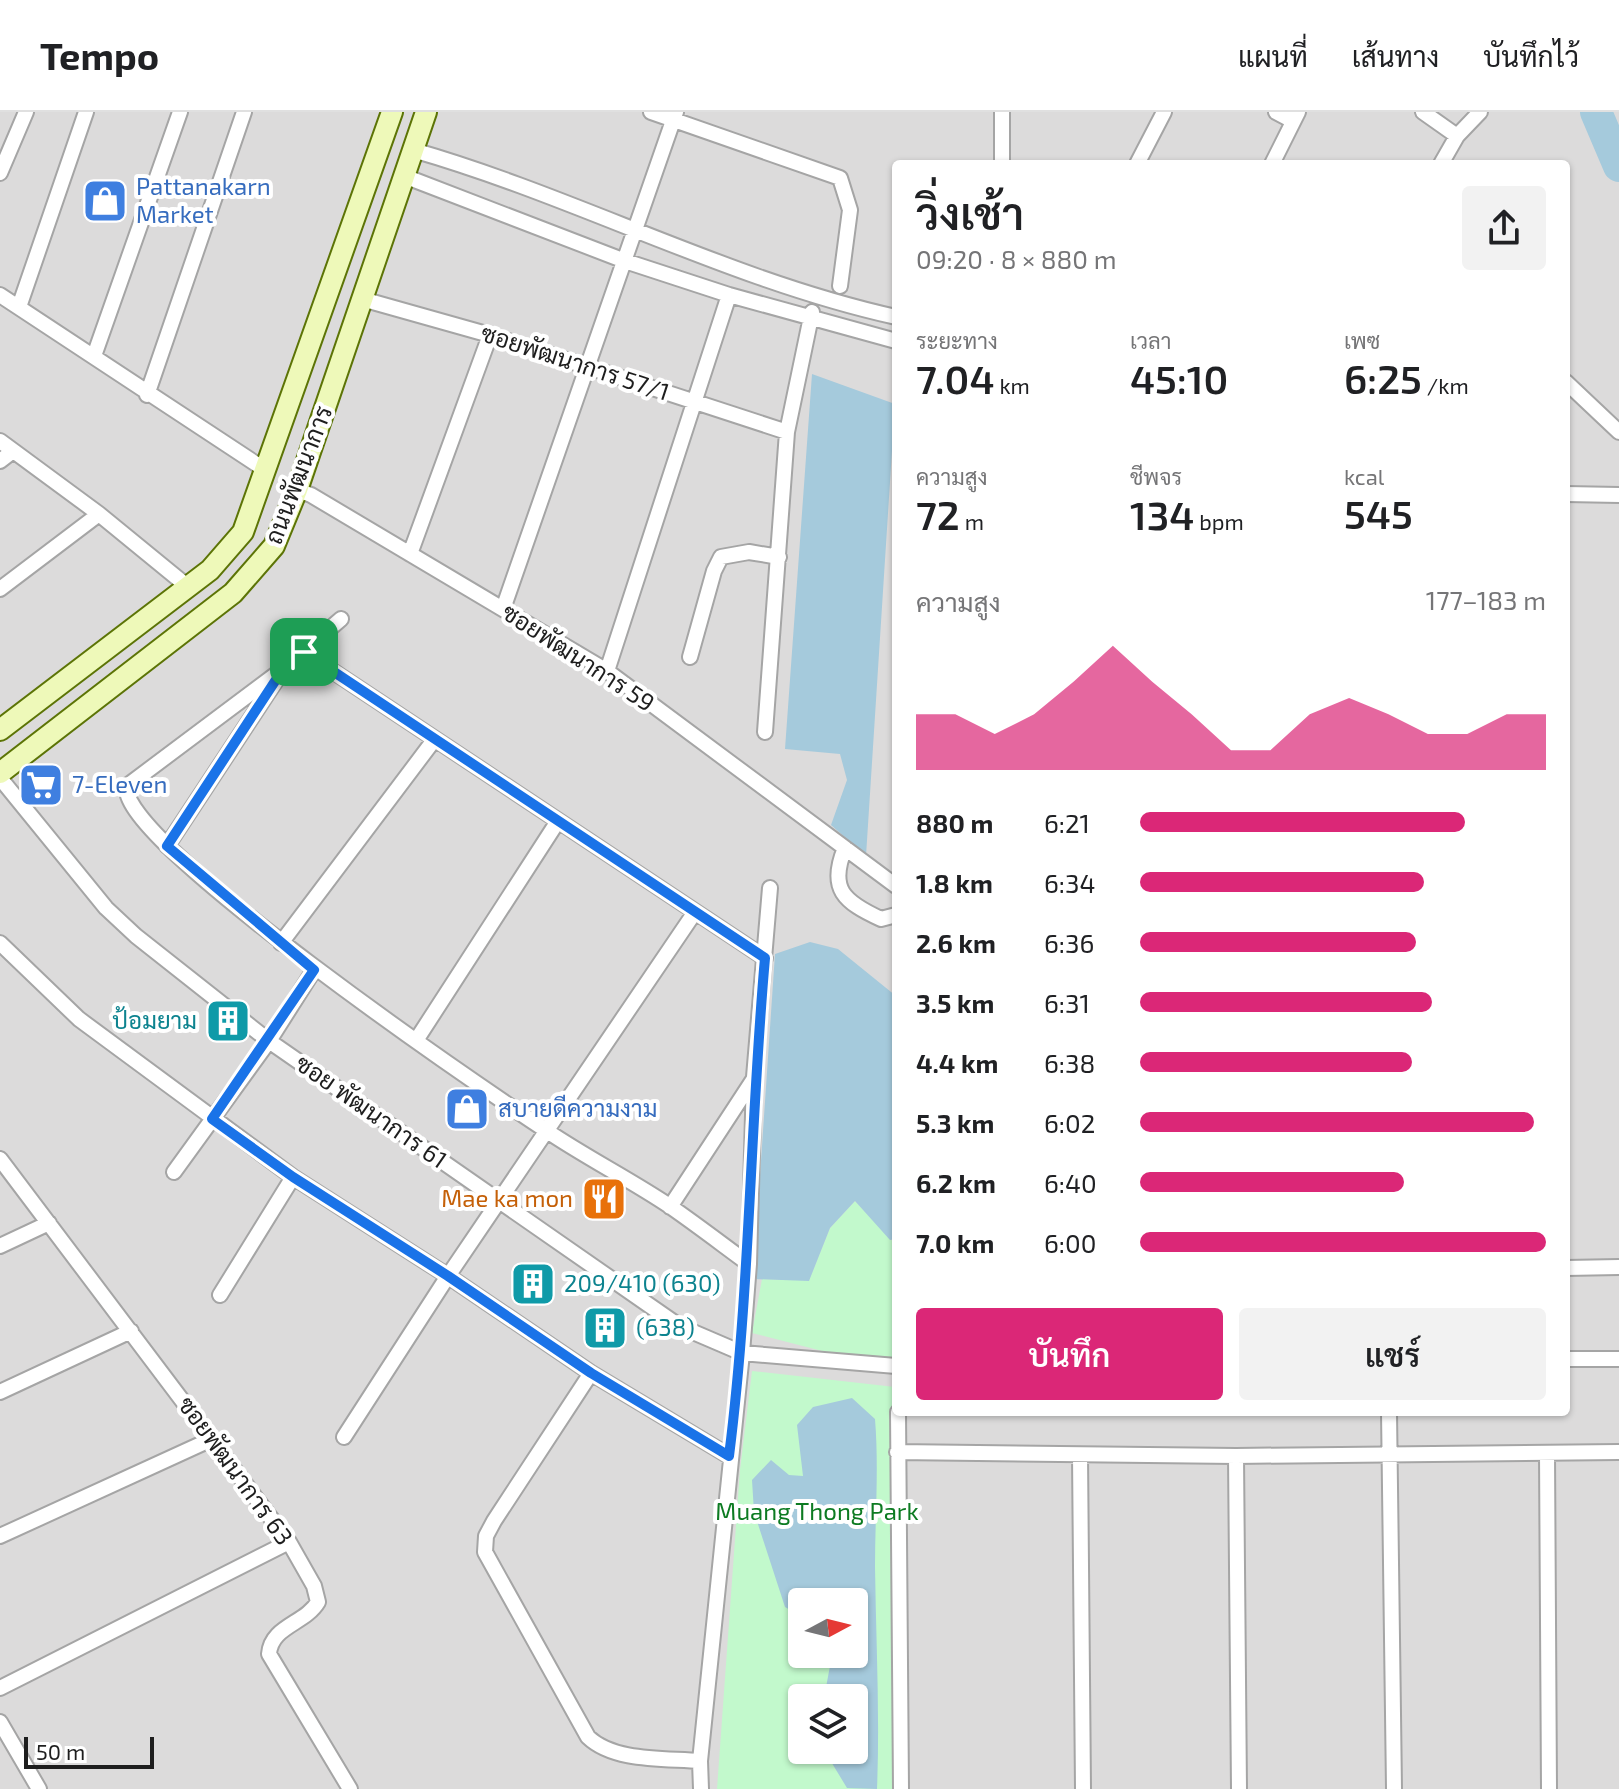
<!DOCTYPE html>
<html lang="th">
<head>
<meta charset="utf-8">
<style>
  body { margin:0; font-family:"Exo 2",Sarabun,sans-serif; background:#f2f2f2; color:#202124; height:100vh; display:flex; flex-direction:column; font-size:30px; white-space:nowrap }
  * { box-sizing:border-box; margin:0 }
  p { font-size:26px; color:#757577 }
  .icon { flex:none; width:44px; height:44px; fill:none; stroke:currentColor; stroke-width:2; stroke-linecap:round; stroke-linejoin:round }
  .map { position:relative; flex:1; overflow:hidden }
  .panel { position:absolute; left:892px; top:48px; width:678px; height:1256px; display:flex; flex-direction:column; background:#fff; border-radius:8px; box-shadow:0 2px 6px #0004 }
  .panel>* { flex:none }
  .needle { width:52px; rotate:83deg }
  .controls { position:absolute; left:788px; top:1476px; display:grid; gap:16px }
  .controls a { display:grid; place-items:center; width:80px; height:80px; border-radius:8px; background:#fff; box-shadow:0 2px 6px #0004; font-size:40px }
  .scale { position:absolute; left:24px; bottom:20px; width:130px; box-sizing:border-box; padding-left:8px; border:4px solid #1e1e1e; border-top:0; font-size:22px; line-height:28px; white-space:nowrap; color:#1e1e1e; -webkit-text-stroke:6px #fff; paint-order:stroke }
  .pin { position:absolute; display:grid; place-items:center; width:68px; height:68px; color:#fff; margin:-34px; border-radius:16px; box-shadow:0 4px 12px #0006 }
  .round { display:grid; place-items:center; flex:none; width:84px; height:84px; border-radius:8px; background:#f2f2f2 }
  .headline { display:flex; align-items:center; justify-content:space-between; height:136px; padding:0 24px }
  h1 { font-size:44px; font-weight:600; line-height:60px }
  .stats { display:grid; grid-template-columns:repeat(3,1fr); gap:12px; height:136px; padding:8px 24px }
  .stats div { display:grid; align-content:center }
  .stats b { font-size:40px; font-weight:600 }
  .stats small { font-size:22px; font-weight:400 }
  .stats p { font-size:22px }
  .chart { height:224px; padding:16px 24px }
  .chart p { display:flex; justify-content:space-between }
  .chart svg { width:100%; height:144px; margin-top:8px; fill:#db2777; opacity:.7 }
  .cta { display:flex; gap:16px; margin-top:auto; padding:16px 24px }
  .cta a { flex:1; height:92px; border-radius:8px; background:#db2777; color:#fff; font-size:32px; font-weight:600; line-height:92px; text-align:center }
  .cta a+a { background:#f2f2f2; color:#202124 }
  ul { padding:0 24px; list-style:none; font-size:26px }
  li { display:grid; grid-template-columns:128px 96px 1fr; align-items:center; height:60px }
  li i { height:20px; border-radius:10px; background:#db2777 }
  header { display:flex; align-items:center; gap:48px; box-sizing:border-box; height:112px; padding:0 40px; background:#fff; border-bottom:2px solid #e0e0e0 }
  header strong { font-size:38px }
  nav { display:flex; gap:44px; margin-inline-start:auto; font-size:28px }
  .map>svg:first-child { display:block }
  .residential { fill:#dcdbdb; fill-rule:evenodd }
  .park { fill:#c2f9cc; fill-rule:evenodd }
  .water { fill:#a5cadc }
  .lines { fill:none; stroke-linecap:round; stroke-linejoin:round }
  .river { stroke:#a5cadc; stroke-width:32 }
  .street-casing { stroke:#a5a5a5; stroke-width:18 }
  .secondary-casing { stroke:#5c7406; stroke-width:24 }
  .street { stroke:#fff; stroke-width:14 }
  .secondary { stroke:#eef9b9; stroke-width:20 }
  .route-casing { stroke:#fff; stroke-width:16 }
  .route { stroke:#1a73e8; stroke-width:10 }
  .labels { text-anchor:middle; stroke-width:8; stroke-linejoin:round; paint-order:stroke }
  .shop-label { font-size:24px; fill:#366cbe; stroke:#fff; text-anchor:start }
  .street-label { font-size:24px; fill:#1e1e1e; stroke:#fff }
  .culture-label { font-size:24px; fill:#0d838f; stroke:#fff; text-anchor:start }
  .food-label { font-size:24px; fill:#c56008; stroke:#fff; text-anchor:end }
  .park-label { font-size:24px; fill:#0d7b22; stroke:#fff }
</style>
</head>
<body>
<header>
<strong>Tempo</strong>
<nav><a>แผนที่</a><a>เส้นทาง</a><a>บันทึกไว้</a></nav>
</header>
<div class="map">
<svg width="1619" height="1677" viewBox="0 0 1619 1677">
  <rect width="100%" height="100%" fill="#efede4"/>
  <path class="residential" d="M0,0H1619V1677H0ZM896,52H1566V1300H896ZM802,1490H854V1542H802ZM802,1586H854V1638H802Z"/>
  <path class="park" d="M855,1089L896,1133V1258L752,1221L762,1167L809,1168L830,1116Z
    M752,1259L895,1275L894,1677H717L740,1358ZM802,1490H854V1542H802ZM802,1586H854V1638H802Z"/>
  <path class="water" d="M812,262L895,292L866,744L831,713L847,668L840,642L785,637Z
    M810,830L838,837L896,884V1127L890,1128L855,1089L830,1116L809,1169L753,1167L775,842Z
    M852,1286L875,1307C879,1356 875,1406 875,1455C876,1529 880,1603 877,1677L847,1676L824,1638H854V1586H824L830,1554L828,1542H854V1490H802V1505L785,1495L754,1400L752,1368L771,1348L789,1363L803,1364L797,1313L813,1295Z"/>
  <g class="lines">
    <path class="river" d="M1596,0L1619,54"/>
    <g class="street-casing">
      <path id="street" d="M651,0L840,66L850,98L840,174
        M1276,0L1293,9
        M1423,0L1457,24
        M413,38C577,85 729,168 896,205
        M1002,52V0
        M1137,52L1164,0
        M1272,52L1298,0
        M1441,52L1457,24L1480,0
        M0,61L26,0
        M404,64L625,149L729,183L896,229
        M0,183L267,359
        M362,187L490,223L787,320
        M19,195L86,0
        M94,244L180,0
        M1566,270L1619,320
        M147,283L244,0
        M0,329L99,402L187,474
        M0,349L13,339
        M297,378L311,383L607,559L896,774
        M1566,382L1619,383
        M410,442L490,223
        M0,477L99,402
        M503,497L676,0
        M341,507L283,557L127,674C114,727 490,981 547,1019C587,1046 631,1068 671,1095C697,1113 723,1133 749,1152
        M304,540L765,846
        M690,545L714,459L721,445L749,440L779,445
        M607,559L729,183
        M765,620L787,320L812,200
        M0,666L106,796L136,824L269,929L679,1214L742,1241L896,1254
        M167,734L277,567
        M845,736C828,777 844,790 881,807L896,803
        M0,831L79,907L293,1065L448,1164L591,1261L729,1344
        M281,831L434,628
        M417,927L558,709
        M0,1047L289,1430L314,1474L318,1490C305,1512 271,1514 269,1542L350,1677
        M174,1060L269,929L314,858
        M670,1095L753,968
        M0,1134L49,1111
        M1566,1156L1619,1155
        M220,1183L293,1065
        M1566,1247H1619
        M591,1261L494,1409L486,1424L485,1440L588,1625C614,1650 665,1646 700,1649
        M0,1280L131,1219
        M898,1300L901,1677
        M1389,1300L1394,1677
        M344,1325L448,1164L695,800
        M897,1340L1236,1344L1619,1340
        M1547,1341L1549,1677
        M1080,1343L1083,1677
        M1236,1344L1239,1677
        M0,1424L212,1327
        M0,1576L289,1430
        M0,1610L39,1677
        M701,1677L700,1649L742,1241L749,1152L754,965L770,776"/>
    </g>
    <g class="secondary-casing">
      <path id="secondary" d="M0,618L210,458L243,420L392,0
        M0,661L233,481L274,434L297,378L426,0"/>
    </g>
    <use href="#street" class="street"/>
    <use href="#secondary" class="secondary"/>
  </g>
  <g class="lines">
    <g class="route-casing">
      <path id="route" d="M304,540L765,846C750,1013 750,1179 729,1344L591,1261L448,1164L293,1065L212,1007L314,858L167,734L283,557Z"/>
    </g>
    <use href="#route" class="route"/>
  </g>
  <defs>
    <g id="shop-square" transform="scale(2.3)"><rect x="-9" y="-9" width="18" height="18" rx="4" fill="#3f7fe0" stroke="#fff"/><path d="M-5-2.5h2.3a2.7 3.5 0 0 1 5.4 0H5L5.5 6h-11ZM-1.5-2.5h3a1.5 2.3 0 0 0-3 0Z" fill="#fff"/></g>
    <g id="supermarket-square" transform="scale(2.3)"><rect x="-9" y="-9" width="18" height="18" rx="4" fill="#3f7fe0" stroke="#fff"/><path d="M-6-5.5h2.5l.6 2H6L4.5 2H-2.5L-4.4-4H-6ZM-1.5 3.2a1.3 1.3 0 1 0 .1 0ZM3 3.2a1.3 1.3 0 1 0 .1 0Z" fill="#fff"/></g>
    <g id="building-square" transform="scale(2.3)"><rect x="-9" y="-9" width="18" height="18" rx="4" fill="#0f9aa8" stroke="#fff"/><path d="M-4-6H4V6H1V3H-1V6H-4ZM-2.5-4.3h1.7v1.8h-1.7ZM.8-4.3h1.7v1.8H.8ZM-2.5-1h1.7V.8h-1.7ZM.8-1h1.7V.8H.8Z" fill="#fff"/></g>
    <g id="restaurant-square" transform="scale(2.3)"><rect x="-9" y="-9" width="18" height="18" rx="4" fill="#e8710a" stroke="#fff"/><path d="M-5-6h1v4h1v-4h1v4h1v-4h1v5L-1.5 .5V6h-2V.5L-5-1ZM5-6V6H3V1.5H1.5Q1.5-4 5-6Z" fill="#fff"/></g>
  </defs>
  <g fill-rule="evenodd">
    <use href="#shop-square" x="105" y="89"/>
    <use href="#supermarket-square" x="41" y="673"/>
    <use href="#building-square" x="228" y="909"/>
    <use href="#shop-square" x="467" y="997"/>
    <use href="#restaurant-square" x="604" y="1087"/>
    <use href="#building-square" x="533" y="1172"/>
    <use href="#building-square" x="605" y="1216"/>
  </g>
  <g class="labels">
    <g class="shop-label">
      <text x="136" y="83">Pattanakarn<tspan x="136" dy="28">Market</tspan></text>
      <text x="72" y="681">7-Eleven</text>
      <text x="498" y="1005">สบายดีความงาม</text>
    </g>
    <g class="street-label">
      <text transform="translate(575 251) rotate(18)" y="8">ซอยพัฒนาการ 57/1</text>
      <text transform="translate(299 363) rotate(-69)" y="8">ถนนพัฒนาการ</text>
      <text transform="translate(578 546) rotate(33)" y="8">ซอยพัฒนาการ 59</text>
      <text transform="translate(371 1000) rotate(35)" y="8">ซอย พัฒนาการ 61</text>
      <text transform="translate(235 1359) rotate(54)" y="8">ซอยพัฒนาการ 63</text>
    </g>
    <g class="culture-label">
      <text x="197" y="917" text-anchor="end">ป้อมยาม</text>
      <text x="564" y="1180">209/410 (630)</text>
      <text x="636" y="1224">(638)</text>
    </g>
    <g class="food-label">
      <text x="573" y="1095">Mae ka mon</text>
    </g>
    <g class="park-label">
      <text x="817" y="1408">Muang Thong Park</text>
    </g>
  </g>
</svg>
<div class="controls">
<a><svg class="needle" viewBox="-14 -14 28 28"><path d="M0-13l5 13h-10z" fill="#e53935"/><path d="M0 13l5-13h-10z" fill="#757577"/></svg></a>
<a><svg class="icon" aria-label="layers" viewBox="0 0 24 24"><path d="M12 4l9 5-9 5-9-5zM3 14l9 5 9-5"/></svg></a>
</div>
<div class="scale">50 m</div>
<div class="pin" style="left:304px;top:540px;background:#1e9e55"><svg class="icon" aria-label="arrive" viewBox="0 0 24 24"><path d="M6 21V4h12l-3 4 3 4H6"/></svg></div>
<section class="panel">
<div class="headline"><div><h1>วิ่งเช้า</h1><p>09:20 · 8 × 880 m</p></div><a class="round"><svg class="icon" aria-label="share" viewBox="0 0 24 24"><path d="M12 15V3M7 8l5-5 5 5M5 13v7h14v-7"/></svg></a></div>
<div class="stats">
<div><p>ระยะทาง</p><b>7.04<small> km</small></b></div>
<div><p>เวลา</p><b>45:10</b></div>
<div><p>เพซ</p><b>6:25<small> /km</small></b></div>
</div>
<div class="stats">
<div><p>ความสูง</p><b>72<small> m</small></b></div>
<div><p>ชีพจร</p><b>134<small> bpm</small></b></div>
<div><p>kcal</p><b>545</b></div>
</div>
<div class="chart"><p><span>ความสูง</span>177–183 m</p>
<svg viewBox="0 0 160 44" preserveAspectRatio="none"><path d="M0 44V27L10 27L20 33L30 27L40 17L50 6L60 17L70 27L80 38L90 38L100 27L110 22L120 27L130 33L140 33L150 27L160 27V44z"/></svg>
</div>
<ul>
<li><b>880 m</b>6:21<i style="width:80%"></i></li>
<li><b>1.8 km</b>6:34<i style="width:70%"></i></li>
<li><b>2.6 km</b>6:36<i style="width:68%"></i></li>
<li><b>3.5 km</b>6:31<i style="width:72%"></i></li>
<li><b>4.4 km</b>6:38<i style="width:67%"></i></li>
<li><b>5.3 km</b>6:02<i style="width:97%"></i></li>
<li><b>6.2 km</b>6:40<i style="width:65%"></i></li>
<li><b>7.0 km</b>6:00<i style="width:100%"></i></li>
</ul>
<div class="cta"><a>บันทึก</a><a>แชร์</a></div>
</section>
</div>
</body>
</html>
